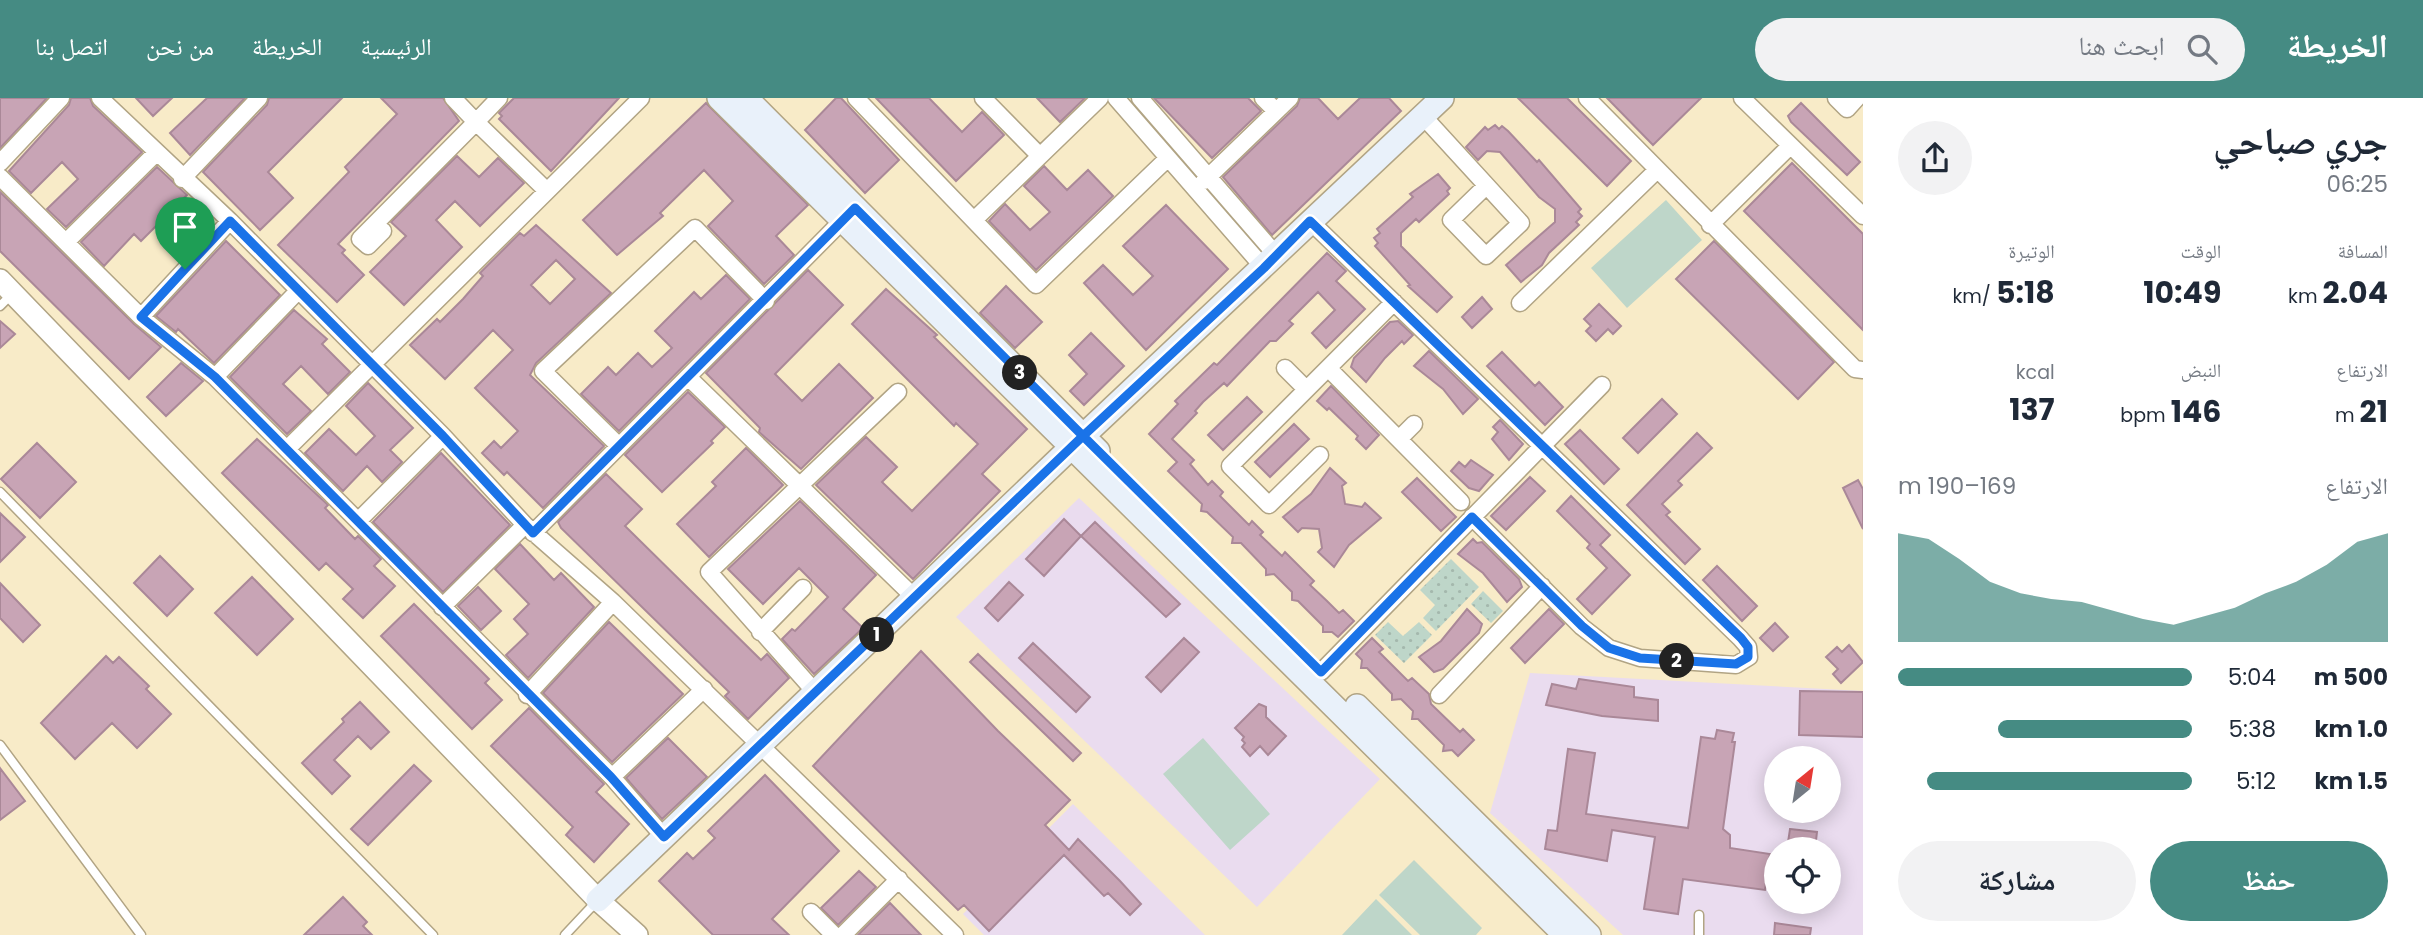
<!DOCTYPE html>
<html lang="ar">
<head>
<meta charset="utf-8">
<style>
  body { margin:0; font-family:Poppins,"Noto Naskh Arabic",sans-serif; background:#f2f2f3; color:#1f2937; direction:rtl; height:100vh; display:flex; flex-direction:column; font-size:26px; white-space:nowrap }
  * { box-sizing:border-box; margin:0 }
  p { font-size:23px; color:#747a83 }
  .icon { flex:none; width:38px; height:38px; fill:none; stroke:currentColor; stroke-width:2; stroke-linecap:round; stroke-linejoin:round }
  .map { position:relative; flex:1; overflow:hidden; direction:ltr }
  .details { display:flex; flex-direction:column; background:#fff; width:560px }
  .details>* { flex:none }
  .needle { width:46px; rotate:30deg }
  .tools { position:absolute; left:1764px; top:648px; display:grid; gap:14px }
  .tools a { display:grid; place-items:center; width:77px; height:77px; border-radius:50%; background:#fff; box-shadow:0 4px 18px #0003; font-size:35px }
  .pin { position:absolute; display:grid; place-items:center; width:60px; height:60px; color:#fff; margin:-72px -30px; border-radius:50% 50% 50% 0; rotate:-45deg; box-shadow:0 0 7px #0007 }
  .pin .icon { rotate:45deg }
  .km { position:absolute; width:35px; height:35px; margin:-18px; border-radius:50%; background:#222; color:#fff; font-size:19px; line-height:35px; text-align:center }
  .round { display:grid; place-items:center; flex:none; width:74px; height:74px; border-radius:37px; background:#f2f2f3 }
  .head { display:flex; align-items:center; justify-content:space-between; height:119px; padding:0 35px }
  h1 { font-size:38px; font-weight:700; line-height:52px }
  .figures { display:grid; grid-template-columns:repeat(3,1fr); gap:10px; height:119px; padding:7px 35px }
  .figures div { display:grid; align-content:center }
  .figures b { font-size:30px; font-weight:700 }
  .figures small { font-size:19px; font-weight:400 }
  .figures p { font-size:19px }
  .chart { height:196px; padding:14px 35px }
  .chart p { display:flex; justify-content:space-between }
  .chart svg { width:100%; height:126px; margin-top:7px; fill:#458b83; opacity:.7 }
  .cta { display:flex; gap:14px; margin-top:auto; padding:14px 35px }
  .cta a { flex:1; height:80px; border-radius:42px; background:#458b83; color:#fff; font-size:28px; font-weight:700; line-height:80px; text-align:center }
  .cta a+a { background:#f2f2f3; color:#1f2937 }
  ul { padding:0 35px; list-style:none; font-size:23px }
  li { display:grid; grid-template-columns:112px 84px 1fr; align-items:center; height:52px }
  li i { height:18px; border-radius:9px; background:#458b83 }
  header { display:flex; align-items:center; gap:42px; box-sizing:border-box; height:98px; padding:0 35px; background:#458b83; color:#fff }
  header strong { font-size:33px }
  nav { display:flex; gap:38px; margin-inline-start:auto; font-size:24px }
  .search { width:490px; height:63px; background:#f2f2f3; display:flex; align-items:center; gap:18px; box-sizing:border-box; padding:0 24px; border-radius:38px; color:#747a83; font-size:26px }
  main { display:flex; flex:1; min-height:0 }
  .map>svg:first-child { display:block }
  .education { fill:#eadcef; fill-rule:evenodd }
  .grass { fill:url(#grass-dots) }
  .pitch { fill:#bed6c9 }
  .building { fill:#c8a4b5; stroke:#aa8898; stroke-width:2; fill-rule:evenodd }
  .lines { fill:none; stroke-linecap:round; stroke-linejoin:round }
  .service-casing { stroke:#b1a484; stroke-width:11 }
  .minor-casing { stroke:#b1a484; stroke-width:19 }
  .tertiary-casing { stroke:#b1a484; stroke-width:24 }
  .secondary-casing { stroke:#b1a484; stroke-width:26 }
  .service { stroke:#fff; stroke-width:8 }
  .minor { stroke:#fff; stroke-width:16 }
  .tertiary { stroke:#fff; stroke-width:21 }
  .secondary { stroke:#e9f1fa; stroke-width:23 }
  .route-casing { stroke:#fff; stroke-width:14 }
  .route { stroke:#1a73e8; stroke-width:9 }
</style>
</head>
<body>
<header>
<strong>الخريطة</strong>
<div class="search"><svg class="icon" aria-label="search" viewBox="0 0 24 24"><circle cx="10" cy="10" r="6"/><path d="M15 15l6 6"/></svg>ابحث هنا</div>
<nav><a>الرئيسية</a><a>الخريطة</a><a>من نحن</a><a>اتصل بنا</a></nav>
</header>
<main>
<section class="details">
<div class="head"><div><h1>جري صباحي</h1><p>06:25</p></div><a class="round"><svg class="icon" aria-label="share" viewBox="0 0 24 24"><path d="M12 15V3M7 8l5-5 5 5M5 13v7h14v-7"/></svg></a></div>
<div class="figures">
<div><p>المسافة</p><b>2.04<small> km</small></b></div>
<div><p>الوقت</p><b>10:49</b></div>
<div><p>الوتيرة</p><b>5:18<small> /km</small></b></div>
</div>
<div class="figures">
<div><p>الارتفاع</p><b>21<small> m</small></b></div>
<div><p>النبض</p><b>146<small> bpm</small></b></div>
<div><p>kcal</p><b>137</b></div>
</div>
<div class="chart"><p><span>الارتفاع</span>169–190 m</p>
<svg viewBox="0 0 160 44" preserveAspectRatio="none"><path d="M0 44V6L10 8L20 15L30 23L40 27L50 29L60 30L70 33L80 36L90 38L100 35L110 32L120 27L130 23L140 17L150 9L160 6V44z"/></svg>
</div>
<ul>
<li><b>500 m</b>5:04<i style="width:100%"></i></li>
<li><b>1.0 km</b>5:38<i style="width:66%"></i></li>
<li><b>1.5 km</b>5:12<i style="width:90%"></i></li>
</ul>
<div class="cta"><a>حفظ</a><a>مشاركة</a></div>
</section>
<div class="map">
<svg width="1863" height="837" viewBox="0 0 1863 837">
  <defs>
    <pattern id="grass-dots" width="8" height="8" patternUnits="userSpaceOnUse" patternTransform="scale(1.75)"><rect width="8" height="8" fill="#bed6c9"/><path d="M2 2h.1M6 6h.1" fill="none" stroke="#a4b8ad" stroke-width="1.8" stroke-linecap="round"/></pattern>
  </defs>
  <rect width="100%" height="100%" fill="#f8ebc8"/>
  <path class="education" d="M1079,400L1380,681L1257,809L956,519Z
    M1530,575L1863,593V837H1623L1490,715ZM1776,660H1829V712H1776ZM1776,751H1829V803H1776Z
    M1073,706L1205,837H984L963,816Z"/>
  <path class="grass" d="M1451,461L1479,489L1436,533L1423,520L1435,507L1420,492Z
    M1483,493L1503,513L1491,525L1471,506Z
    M1388,524L1403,538L1419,524L1432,537L1404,565L1375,537Z"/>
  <path class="pitch" d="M1666,102L1702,142L1627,210L1591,170Z
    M1203,640L1270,716L1230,752L1163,676Z
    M1414,762L1482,830L1476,837H1420L1379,797Z
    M1376,801L1412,837H1342Z"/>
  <path class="building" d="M0,0H47L0,50Z
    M71,0H90L93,8L142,54L66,129L47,111L78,81L62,64L31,95L9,73L69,7Z
    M136,0H172L153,18Z
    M207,0H245L190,57L170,35Z
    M269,0H342L268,74L293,100L260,132L203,74L267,7Z
    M381,0H443L459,23L338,146L345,152L342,155L364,177L337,204L278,147L349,74L345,69L397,16Z
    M514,0H619L551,73L499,21L502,18L499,15Z
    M836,0H841L899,62L865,95L805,32Z
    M876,0H929L962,34L982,14L1004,37L956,83Z
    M1037,0H1085L1060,24Z
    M1154,0H1248L1261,13L1212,60Z
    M1300,0H1318L1338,21L1360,0H1389L1401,13L1272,137L1223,79L1297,8Z
    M1518,0H1567L1631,63L1607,88Z
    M1607,0H1701L1653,47Z
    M706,5L808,107L776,138L794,157L764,186L708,128L733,103L704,72L660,115L663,118L617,157L583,122Z
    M1801,5L1860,64L1847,77L1791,24L1788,18Z
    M1495,27L1499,31L1502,28L1508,33L1537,64L1539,62L1581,111L1578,114L1582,118L1576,124L1579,127L1549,155L1542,167L1521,184L1506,167L1555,124V111L1539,99L1500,54L1487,53L1478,62L1466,49L1485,29L1488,32Z
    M457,58L479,79L498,60L524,85L480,128L455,103L436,122L462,149L404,207L370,174L406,138L391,124Z
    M1792,65L1863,136V232L1744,113Z
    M1044,68L1067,92L1088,72L1113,98L1036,172L989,123L1005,106L1030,132L1050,114L1024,88Z
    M157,69L187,97L141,143L134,136L104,168L81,144Z
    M1438,76L1450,90L1447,93L1449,96L1419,124L1416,121L1401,135V148L1452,199L1437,214L1408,188L1410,187L1375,148L1378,145L1374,140L1380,135L1377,131L1413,99L1410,96Z
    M0,94L134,226L161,249L129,281L0,153Z
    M1166,107L1228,171L1146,252L1084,185L1103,167L1133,197L1153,178L1123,148Z
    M536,127L611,195L536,265L530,277L604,348L543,410L507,374L504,377L482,355L494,343L501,350L518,333L475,290L513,252L493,232L445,281L410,247L437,221L440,224L463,201L483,178L480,175L520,135L524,138ZM556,162L575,181L550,206L531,187Z
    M226,143L280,197L214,265L178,231L176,234L156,218Z
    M1714,143L1834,264L1798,301L1676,181Z
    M1327,155L1346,173L1336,183L1365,211L1326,250L1312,235L1335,212L1318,194L1289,223L1293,226L1276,243H1270L1227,288L1224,285L1203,304L1195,313L1197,315L1172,341L1194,362L1190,366L1208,387L1212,383L1223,394L1220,398L1249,427L1252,423L1263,434L1260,437L1282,458L1285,454L1314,483L1310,487L1327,503L1339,515L1343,512L1354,523L1338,539L1332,534H1323V528L1298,503L1292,502V494L1274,476L1266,477V471L1241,445H1232L1233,439L1207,414L1201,413L1202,406L1168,373L1177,364L1149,336L1178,306L1175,303L1214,265L1217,267Z
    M808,172L843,207L775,276L802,303L839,266L873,300L801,371L759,334L760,330L706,275Z
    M726,177L750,201L619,333L581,296L608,269L616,277L638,255L652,269L672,250L655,233L694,194L701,201Z
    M1006,188L1042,224L1015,250L980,215Z
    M886,191L937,237L934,239L1027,331L982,376L1000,393L913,481L816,387L866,339L897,369L882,384L912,413L978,346L956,325L954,328L852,226Z
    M1482,199L1492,211L1472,230L1462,219Z
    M1599,206L1621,228L1613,236L1608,231L1596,243L1586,233L1591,228L1584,221Z
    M294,212L327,241L322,246L350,274L328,296L301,268L283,286L311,313L287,336L230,279Z
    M0,223L15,236L0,250Z
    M1398,223L1413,237L1404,246L1402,243L1385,260L1366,284L1351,269L1354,260L1390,224Z
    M1091,235L1124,268L1084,307L1070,293L1087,276L1069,257Z
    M1429,253L1478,301L1463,316L1443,291L1414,268Z
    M1502,254L1535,288L1539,284L1563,309L1545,327L1487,268Z
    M181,265L203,283L166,318L147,299Z
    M368,285L413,330L390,352L402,364L382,384L367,368L343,393L305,355L329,331L356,357L375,338L346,308Z
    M1331,288L1379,337L1366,351L1356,341L1358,338L1329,310L1327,312L1317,303Z
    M688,294L725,329L711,343L713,345L662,394L625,357Z
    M1247,299L1262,314L1223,352L1208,337Z
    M1662,301L1677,316L1638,355L1623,340Z
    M1500,322L1523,346L1509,362L1492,341L1498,334L1493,329Z
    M1294,326L1309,341L1270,379L1255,364Z
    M1580,332L1619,371L1604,386L1565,346Z
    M1697,335L1712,350L1678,383L1682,387L1662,406L1670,414L1666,417L1700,451L1685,466L1627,407Z
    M257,341L328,407L325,410L355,441L358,438L381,461L374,468L395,488L363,520L343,501L353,491L326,465L319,472L222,375Z
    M37,345L76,384L40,420L1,381Z
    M746,350L783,387L709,459L677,426L716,388L712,384Z
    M441,355L510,427L443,494L373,424Z
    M1471,362L1493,377L1479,393L1469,390L1451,373L1459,364L1465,369Z
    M1330,370L1346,385L1342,388L1345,406L1362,409L1365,405L1381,420L1349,447L1334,469L1318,454L1322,450L1319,431L1302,430L1298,434L1283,419L1311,396Z
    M606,376L642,411L625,428L761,562L767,556L789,580L748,621L725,598L729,594L561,430L558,424Z
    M1530,379L1545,393L1506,432L1491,418Z
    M1417,380L1456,419L1441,433L1402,394Z
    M1858,382L1863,391V431L1843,390Z
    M1571,398L1610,437L1600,447L1630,477L1592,516L1577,501L1607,470L1587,450L1590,446L1557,413Z
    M800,403L876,477L843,511L863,530L814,576L782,541L792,531L795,533L828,499L799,470L763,506L728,471Z
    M0,415L25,439L0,464Z
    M1064,421L1081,438L1044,478L1026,461Z
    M1095,424L1180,506L1166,519L1081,438Z
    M1473,441L1477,445L1482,444L1519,481L1522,489L1507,504L1483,475L1458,456Z
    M520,446L554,482L561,475L594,509L528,580L506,557L528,536L514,521L529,506L495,471Z
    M160,458L193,491L167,518L134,485Z
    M1717,468L1757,508L1742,523L1703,482Z
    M252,479L293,521L257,557L215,515Z
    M1009,484L1023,497L998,523L985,510Z
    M0,485L40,527L23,544L0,520Z
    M478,489L501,513L481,532L458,508Z
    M414,506L489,581L485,585L502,602L472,631L381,538Z
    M1467,511L1482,526L1479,535L1443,571L1434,574L1419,559L1441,543Z
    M1549,511L1564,526L1525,565L1511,550Z
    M609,524L683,596L612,664L543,595Z
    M1775,525L1788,539L1773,553L1760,540Z
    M1184,540L1199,554L1161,594L1146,579Z
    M1372,540L1383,551L1379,554L1408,583L1412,580L1429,596L1431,606L1460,634L1463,631L1474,642L1458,658L1452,652L1443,653L1444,647L1418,621H1412L1413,613L1401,601L1392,602V596L1367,570H1361L1362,562L1356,556Z
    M1033,545L1090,599L1076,614L1019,560Z
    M1849,547L1863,564L1841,585L1833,576L1838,571L1826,559L1837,549L1842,554Z
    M921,553L998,633L1070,702L1045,727L1069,752L1078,741L1120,783L1141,806L1130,817L1108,795L1104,798L1064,757L989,833L964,807L958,812L813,668Z
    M978,556L1081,655L1073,663L970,564Z
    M106,558L113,565L119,559L149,588L146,591L171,616L137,650L112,625L75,661L41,625Z
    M1579,581L1634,589V599L1658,602V623L1602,618L1546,607L1552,586L1576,591Z
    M1800,593L1863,594V639L1799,637Z
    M360,604L389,634L371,651L358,638L334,662L350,678L332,696L302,665L344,624L342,621Z
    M1259,606L1266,609V619L1286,638L1268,657L1260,648L1250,658L1242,649L1245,645L1242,642L1244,639L1235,630Z
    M529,610L604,686L596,694L629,726L594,764L566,737L573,729L491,648Z
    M1717,632L1734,635L1732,644H1735L1723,731L1730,737V750L1770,756L1765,792L1683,781L1678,816L1644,811L1655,739L1612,732L1607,763L1545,751L1548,732L1557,733L1568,651L1595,655L1586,716L1688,730L1701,639L1715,641Z
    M668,640L707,679L662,721L626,680Z
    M414,667L431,683L368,747L351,731Z
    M0,670L25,703L0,722Z
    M765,677L839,753L772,821L789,837H713L659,783L687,755L693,761L715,740L708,733Z
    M1790,731L1817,734L1815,751H1787Z
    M859,773L876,789L838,827L821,810Z
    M343,799L367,824L363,828L372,837H304Z
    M890,805L921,837H858Z
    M1775,825L1811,830L1810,837H1774Z"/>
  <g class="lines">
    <g class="service-casing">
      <path id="service" d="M0,208L11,197
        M0,394L433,837
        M0,647L141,837
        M565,837L596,804
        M1699,837V817"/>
    </g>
    <g class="minor-casing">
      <path id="minor" d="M100,0L230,123L443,338L525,427L613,504L955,837
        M453,0L476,24L499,0
        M856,0L1036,187L1168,60
        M983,0L1040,58
        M1116,0L1264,170
        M1140,0L1277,158
        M1263,0L1276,13
        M1587,0L1855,271L1863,272
        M1742,0L1863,118
        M1836,0L1847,11L1857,0
        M1423,18L1521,125L1486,158L1451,122L1486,88
        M0,65L61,0
        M0,79L141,219L215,279L612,679L664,739
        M182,81L259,0
        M1204,83L1290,0
        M974,122L1100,0
        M1310,123L1740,540L1748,549L1749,559L1736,567L1640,560L1609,550L1582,529L1472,419
        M1710,127L1790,48
        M383,133L368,148L360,141L476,24L547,93
        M66,144L156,55
        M1520,205L1656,73
        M141,219L230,123
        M1285,270L1306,291
        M1328,270L1461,404
        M215,279L298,193
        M688,279L915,500
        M1399,341L1414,326
        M618,347L543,273L695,130L766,203
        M287,351L641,0
        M1320,357L1269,407L1230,368L1394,204
        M358,423L443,338
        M533,435L849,116
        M442,509L525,427
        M760,534L803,490
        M1321,574L1602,287
        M816,595L709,474L898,294
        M527,597L613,504
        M1439,597L1542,488
        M612,679L704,591
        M811,814L834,837
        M843,837L899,781"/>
    </g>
    <g class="tertiary-casing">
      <path id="tertiary" d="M0,182L598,802L637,837"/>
    </g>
    <g class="secondary-casing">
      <path id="secondary" d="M719,0L1565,837
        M746,0L1098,353
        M1357,608L1589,837
        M598,802L1083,338L1442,0"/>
    </g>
    <use href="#service" class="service"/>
    <use href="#minor" class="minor"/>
    <use href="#tertiary" class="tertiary"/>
    <use href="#secondary" class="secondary"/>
  </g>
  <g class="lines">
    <g class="route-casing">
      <path id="route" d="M185,171L141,219L215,279L611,679L664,739L1083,338L1321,574L1472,419L1582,528L1609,550L1640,560L1736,566L1748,559V549L1741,540L1310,123L1264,170L1083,338L855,110L533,435L443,338L230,123L185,171"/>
    </g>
    <use href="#route" class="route"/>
  </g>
</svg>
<div class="tools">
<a><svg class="needle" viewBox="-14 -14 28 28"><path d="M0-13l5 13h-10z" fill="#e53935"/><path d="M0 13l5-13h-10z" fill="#747a83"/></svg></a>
<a><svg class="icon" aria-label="locate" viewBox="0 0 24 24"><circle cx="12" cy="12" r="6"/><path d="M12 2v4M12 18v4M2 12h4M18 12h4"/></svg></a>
</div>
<div class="pin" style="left:185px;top:171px;background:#1e9e55"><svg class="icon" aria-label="arrive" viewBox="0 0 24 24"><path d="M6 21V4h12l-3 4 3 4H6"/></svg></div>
<b class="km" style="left:877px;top:537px">1</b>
<b class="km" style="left:1677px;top:563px">2</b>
<b class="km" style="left:1020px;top:275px">3</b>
</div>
</main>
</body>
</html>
